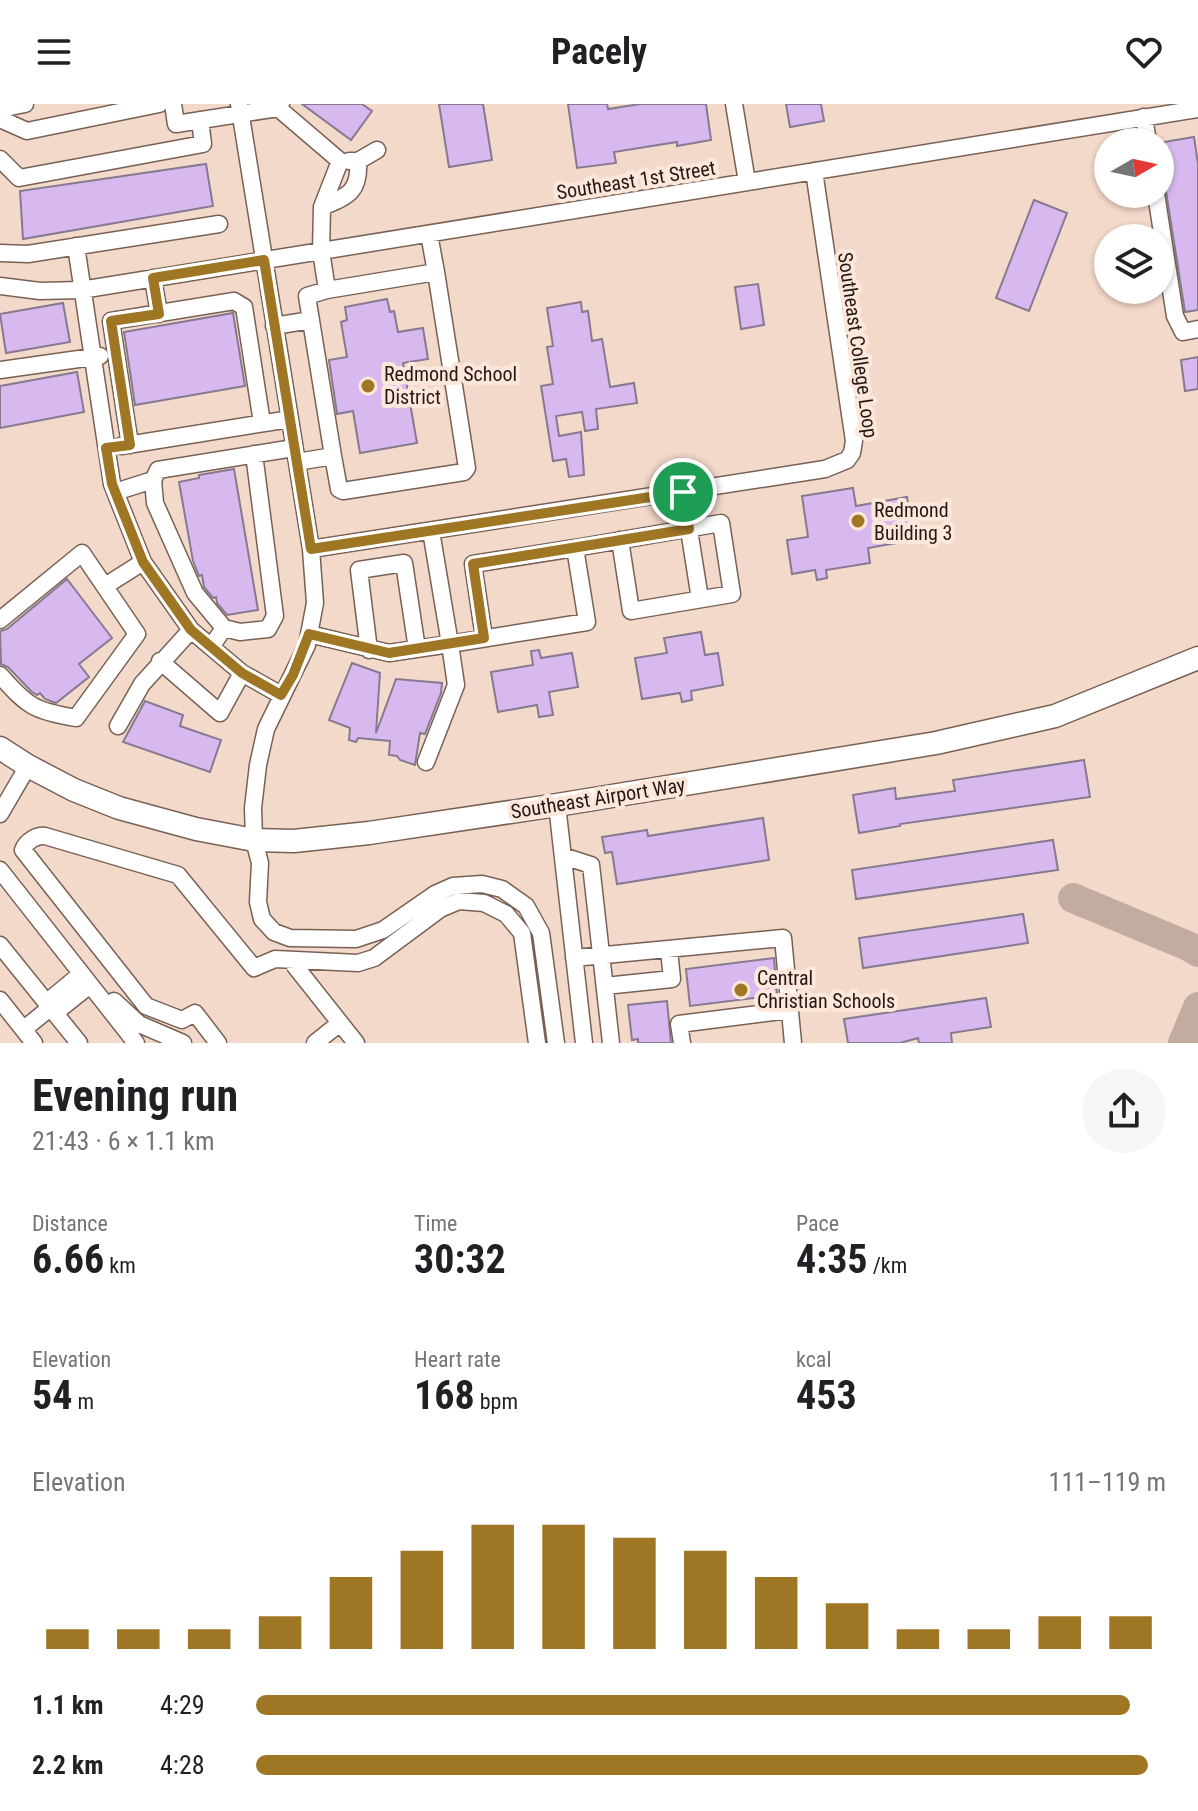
<!DOCTYPE html>
<html lang="en">
<head>
<meta charset="utf-8">
<style>
  body { margin:0; font-family:"Roboto Condensed",sans-serif; background:#f6f6f6; color:#202124; height:100vh; display:flex; flex-direction:column; font-size:30px; white-space:nowrap }
  * { box-sizing:border-box; margin:0 }
  p { font-size:26px; color:#757577 }
  .icon { flex:none; width:44px; height:44px; fill:none; stroke:currentColor; stroke-width:2; stroke-linecap:round; stroke-linejoin:round }
  .map { position:relative; height:939px; overflow:hidden }
  .side { display:flex; flex-direction:column; background:#fff; flex:1 }
  .side>* { flex:none }
  .needle { width:52px; rotate:81deg }
  .controls { position:absolute; left:1094px; top:24px; display:grid; gap:16px }
  .controls a { display:grid; place-items:center; width:80px; height:80px; border-radius:50%; background:#fff; box-shadow:0 2px 6px #0004; font-size:40px }
  .pin { position:absolute; display:grid; place-items:center; width:68px; height:68px; color:#fff; margin:-34px; border:4px solid #fff; border-radius:50%; box-shadow:0 2px 8px #0007 }
  .round { display:grid; place-items:center; flex:none; width:84px; height:84px; border-radius:42px; background:#f6f6f6 }
  .summary { display:flex; align-items:center; justify-content:space-between; height:136px; padding:0 32px }
  h1 { font-size:44px; font-weight:700; line-height:60px }
  .stats { display:grid; grid-template-columns:repeat(3,1fr); gap:12px; height:136px; padding:8px 32px }
  .stats div { display:grid; align-content:center }
  .stats b { font-size:40px; font-weight:700 }
  .stats small { font-size:22px; font-weight:400 }
  .stats p { font-size:22px }
  .chart { height:224px; padding:16px 32px }
  .chart p { display:flex; justify-content:space-between }
  .chart svg { width:100%; height:144px; margin-top:8px; stroke:#9e7624; stroke-width:6 }
  ul { padding:0 32px; list-style:none; font-size:26px }
  li { display:grid; grid-template-columns:128px 96px 1fr; align-items:center; height:60px }
  li i { height:20px; border-radius:10px; background:#9e7624 }
  header { display:flex; justify-content:space-between; align-items:center; height:104px; padding:0 32px; background:#fff; font-size:36px; font-weight:700 }
  .map>svg:first-child { display:block }
  .lines { fill:none; stroke-linecap:round; stroke-linejoin:round }
  .taxiway { stroke:#c2ac9f; stroke-width:30 }
  .building { fill:#d7b9f0; stroke:#857a90; stroke-width:2 }
  .minor-casing { stroke:#786154; stroke-width:19 }
  .major-casing { stroke:#786154; stroke-width:25 }
  .minor { stroke:#fff; stroke-width:16 }
  .major { stroke:#fff; stroke-width:22 }
  .route-casing { stroke:#fff; stroke-width:16 }
  .route { stroke:#9e7624; stroke-width:10 }
  .poi-dot { fill:#9e7624; stroke:#fde7db; stroke-width:3 }
  .labels { text-anchor:middle; stroke-width:8; stroke-linejoin:round; paint-order:stroke }
  .street-label { font-size:20px; fill:#231914; stroke:#fde7db }
  .poi-label { font-size:20px; fill:#231914; stroke:#fde7db; text-anchor:start }
</style>
</head>
<body>
<header><svg class="icon" aria-label="menu" viewBox="0 0 24 24"><path d="M4 6h16M4 12h16M4 18h16"/></svg>Pacely<svg class="icon" aria-label="heart" viewBox="0 0 24 24"><path d="M12 20l-8-8c-3-5 5-10 8-4 3-6 11-1 8 4z"/></svg></header>
<div class="map">
<svg width="1198" height="939" viewBox="0 0 1198 939">
  <rect width="100%" height="100%" fill="#f3d9ca"/>
  <g class="lines">
    <path class="taxiway" d="M1073,794L1188,842L1198,848
      M1183,939L1198,903"/>
  </g>
  <path class="building" d="M302,0H362L372,7L351,36Z
    M439,0H483L492,56L449,63Z
    M568,0H607L608,5L640,0H706L711,36L677,42V38L614,48L616,59L577,64Z
    M786,0H821L824,17L790,23Z
    M1194,33L1198,60V206L1185,208L1160,49L1165,48L1164,38Z
    M206,60L213,102L23,135L20,87Z
    M1034,96L1067,109L1029,207L996,194Z
    M758,180L764,221L741,225L735,183Z
    M387,195L390,208L394,207L398,228L423,224L428,255L403,259L417,339L360,349L353,307L337,310L329,256L347,253L341,218L347,216L345,203Z
    M581,198L582,208L588,207L592,237L602,235L610,283L634,279L637,299L596,305L598,325L585,327L582,308L556,312L559,332L581,328L584,371L569,373L566,355L553,357L541,282L553,280L547,243L553,242L547,204Z
    M63,199L70,238L6,249L0,210Z
    M233,209L245,282L135,301L124,228Z
    M1198,253V285L1185,287L1181,256Z
    M77,268L84,308L0,324V282Z
    M234,365L258,506L227,511L217,499L216,493L213,494L204,483L202,471L199,472L193,457L179,378L199,374V371Z
    M853,384L856,402L907,393L914,436L868,444L870,459L826,466L827,474L817,476L815,466L792,470L787,436L808,433L802,392Z
    M67,475L112,534L79,560L89,573L56,599L45,595L40,589L37,591L32,588L8,563L1,560L0,527L7,525Z
    M701,528L705,551L718,549L723,581L691,587L692,596L682,598L680,589L642,595L635,554L667,549L664,534Z
    M539,546L541,554L572,549L578,583L549,588L553,611L539,613L537,601L498,608L491,568L533,561L531,547Z
    M352,559L380,569L376,629L396,575L442,579L441,589L425,630L420,629L415,661L400,656L397,652L389,651L390,637L358,634L356,638L349,636L350,624L329,616Z
    M145,597L183,611L180,622L221,636L210,668L123,638Z
    M1084,656L1090,693L900,720V722L859,729L853,691L895,684L896,695L955,687L953,676Z
    M763,714L769,756L617,780L612,748L605,749L602,733L647,726L648,732Z
    M1053,736L1058,766L856,795L852,766Z
    M1023,810L1028,839L863,864L859,834Z
    M774,854L777,891L690,902L686,865Z
    M986,894L991,923L951,929L952,939H919L918,934L900,939H848L844,915Z
    M667,897L671,939H638V935L632,936L628,901Z"/>
  <g class="lines">
    <g class="minor-casing">
      <path id="minor" d="M173,0L176,20L278,4L281,0
        M239,0L311,445L315,499L307,541L266,625L258,661L253,704L254,736L260,759L258,798L262,815L274,828L290,834L356,835L383,826L435,790L453,782L482,780L502,785L526,802L541,829L556,939
        M734,0L747,78
        M278,4L340,57L322,103L321,147L327,186L307,192L333,352L297,358
        M0,5L25,0
        M1144,13L1148,38
        M0,15L27,27L159,0
        M0,55L19,74L203,40L200,16
        M349,57H358L377,46
        M1156,90L1175,212L1183,228L1198,225
        M322,103C348,92 360,88 358,57
        M76,142L112,380L143,458L191,526L242,569L281,591
        M0,149L28,150L219,120
        M153,174L159,210
        M0,182L40,187L81,186L1198,5
        M327,186L436,168L429,130
        M274,222L311,216
        M0,266L100,252
        M130,341L111,217L234,197L244,203L262,319
        M121,342L290,315
        M333,352L339,385L343,387L464,368L467,364L436,168
        M153,376L155,399L195,489L224,524
        M115,388L153,376L158,366L294,344
        M683,388L700,495
        M311,445L825,365L847,356L852,349L854,337L814,67
        M105,482L143,458
        M0,516L82,449L137,530L76,614C34,607 27,602 0,571
        M309,530L389,549L450,540L431,427
        M484,534L473,460L575,444
        M211,543L224,524L240,528L268,525L275,512L254,350
        M369,546L359,466L404,459L417,545
        M160,557L220,609L242,569
        M118,622L142,580L191,526
        M426,658L456,581L450,540L587,518L575,444L721,419L732,490L631,507L620,436
        M557,701L584,939
        M0,710L28,662
        M563,752L591,761L611,939
        M0,766L136,939
        M0,841L79,939
        M574,854L783,834L793,939
        M295,856V862L356,939
        M605,882L672,875L669,846
        M0,896L34,939
        M114,897L139,920L183,939
        M50,904L52,894L81,870
        M24,925L50,904H61L90,881
        M218,939L195,909L182,916L146,902L23,746C26,737 37,731 45,732L178,771L254,864L275,855L358,859L374,854L440,805L459,797L484,799L506,810L522,829L537,939
        M315,939L340,919
        M682,939L679,920L790,906"/>
    </g>
    <g class="major-casing">
      <path id="major" d="M0,644L28,662L74,686L119,704L196,725L254,736L294,737L369,729L557,701L936,639L1055,612L1198,554"/>
    </g>
    <use href="#minor" class="minor"/>
    <use href="#major" class="major"/>
  </g>
  <g class="lines">
    <g class="route-casing">
      <path id="route" d="M264,156L311,445L683,388L689,425L473,460L484,534L389,549L309,530L293,571L281,591L242,569L191,526L143,458L112,380L106,344L130,341L111,217L159,210L153,174Z"/>
    </g>
    <use href="#route" class="route"/>
  </g>
  <g class="poi-dot">
    <circle cx="368" cy="282" r="8"/>
    <circle cx="858" cy="417" r="8"/>
    <circle cx="741" cy="886" r="8"/>
  </g>
  <g class="labels">
    <g class="street-label">
      <text transform="translate(636 76) rotate(-9)" y="7">Southeast 1st Street</text>
      <text transform="translate(858 241) rotate(82)" y="7">Southeast College Loop</text>
      <text transform="translate(598 694) rotate(-9)" y="7">Southeast Airport Way</text>
    </g>
    <g class="poi-label">
      <text x="384" y="277">Redmond School<tspan x="384" dy="23">District</tspan></text>
      <text x="874" y="413">Redmond<tspan x="874" dy="23">Building 3</tspan></text>
      <text x="757" y="881">Central<tspan x="757" dy="23">Christian Schools</tspan></text>
    </g>
  </g>
</svg>
<div class="controls">
<a><svg class="needle" viewBox="-14 -14 28 28"><path d="M0-13l5 13h-10z" fill="#e53935"/><path d="M0 13l5-13h-10z" fill="#757577"/></svg></a>
<a><svg class="icon" aria-label="layers" viewBox="0 0 24 24"><path d="M12 4l9 5-9 5-9-5zM3 14l9 5 9-5"/></svg></a>
</div>
<div class="pin" style="left:683px;top:388px;background:#1e9e55"><svg class="icon" aria-label="arrive" viewBox="0 0 24 24"><path d="M6 21V4h12l-3 4 3 4H6"/></svg></div>
</div>
<section class="side">
<div class="summary"><div><h1>Evening run</h1><p>21:43 · 6 × 1.1 km</p></div><a class="round"><svg class="icon" aria-label="share" viewBox="0 0 24 24"><path d="M12 15V3M7 8l5-5 5 5M5 13v7h14v-7"/></svg></a></div>
<div class="stats">
<div><p>Distance</p><b>6.66<small> km</small></b></div>
<div><p>Time</p><b>30:32</b></div>
<div><p>Pace</p><b>4:35<small> /km</small></b></div>
</div>
<div class="stats">
<div><p>Elevation</p><b>54<small> m</small></b></div>
<div><p>Heart rate</p><b>168<small> bpm</small></b></div>
<div><p>kcal</p><b>453</b></div>
</div>
<div class="chart"><p><span>Elevation</span>111–119 m</p>
<svg viewBox="0 0 160 44" preserveAspectRatio="none"><path d="M5 44V38M15 44V38M25 44V38M35 44V34M45 44V22M55 44V14M65 44V6M75 44V6M85 44V10M95 44V14M105 44V22M115 44V30M125 44V38M135 44V38M145 44V34M155 44V34"/></svg>
</div>
<ul>
<li><b>1.1 km</b>4:29<i style="width:96%"></i></li>
<li><b>2.2 km</b>4:28<i style="width:98%"></i></li>
</ul>
</section>
</body>
</html>
